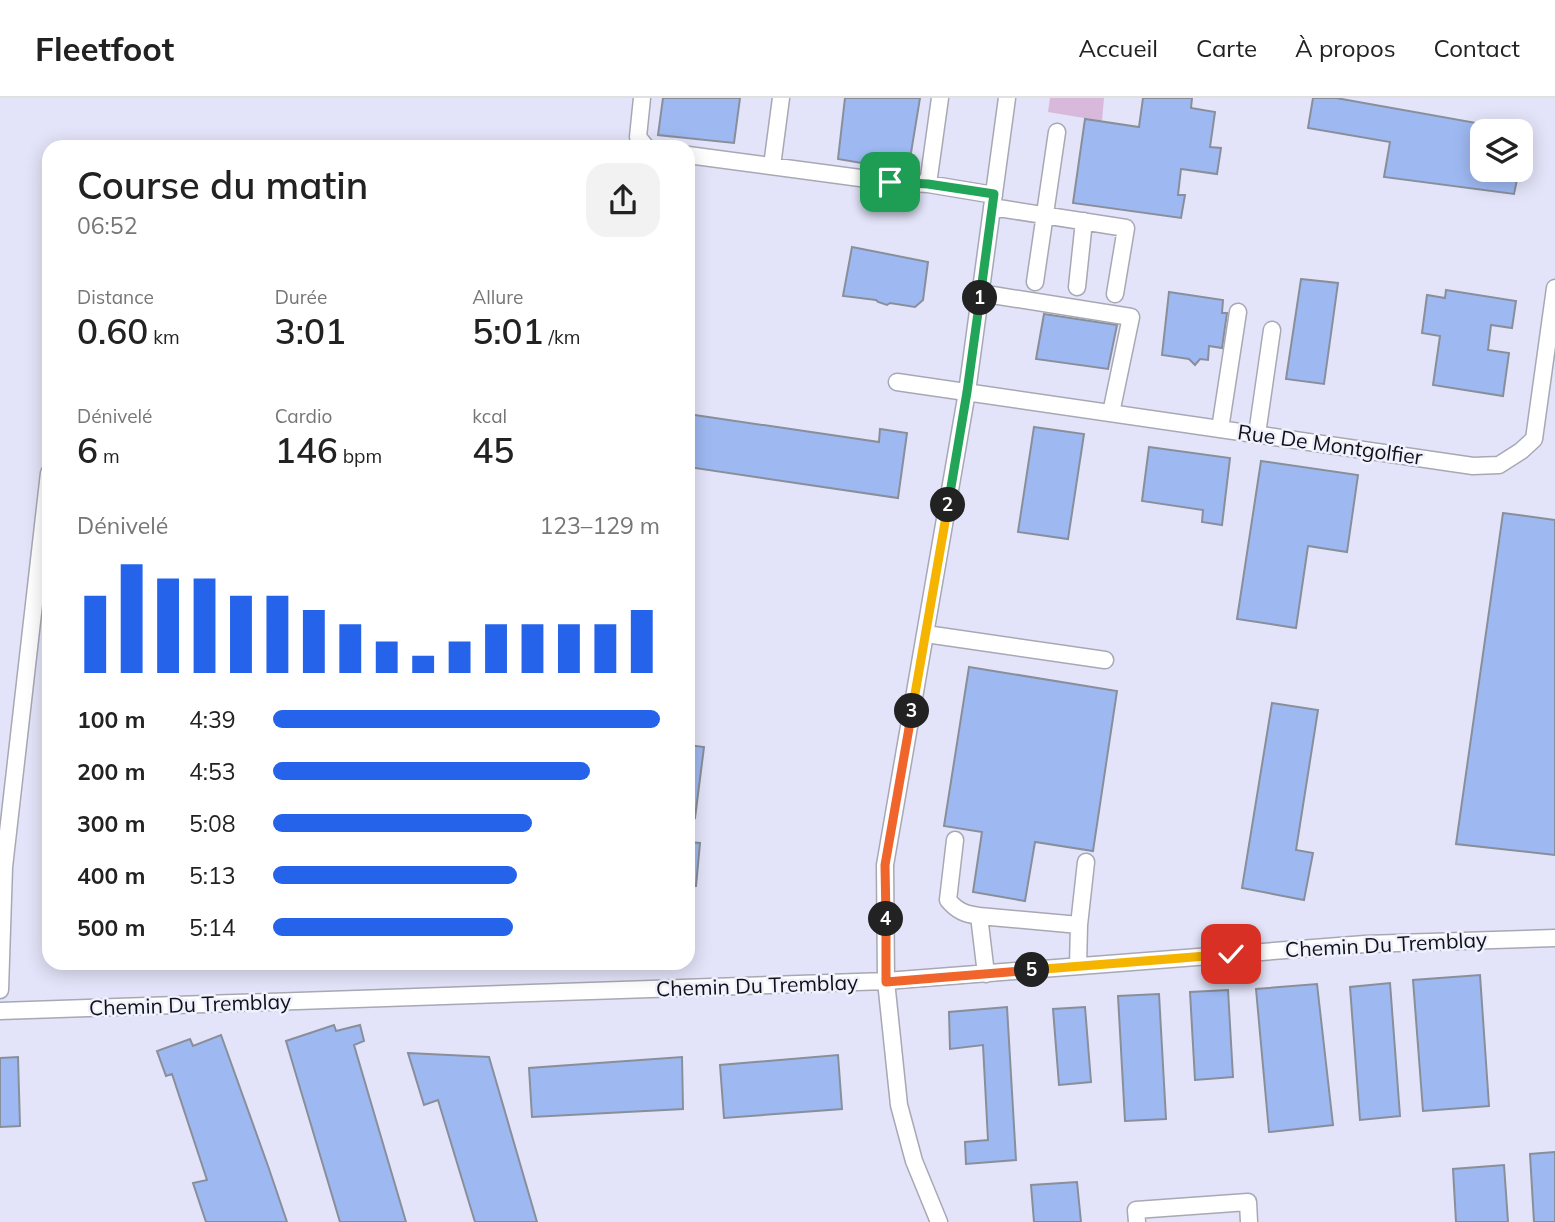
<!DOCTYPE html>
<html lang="fr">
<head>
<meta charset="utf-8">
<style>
  body { margin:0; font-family:Mulish,sans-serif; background:#f2f2f2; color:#222; height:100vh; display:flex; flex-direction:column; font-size:26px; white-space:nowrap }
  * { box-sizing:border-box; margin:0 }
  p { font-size:23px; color:#767676 }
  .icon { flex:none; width:38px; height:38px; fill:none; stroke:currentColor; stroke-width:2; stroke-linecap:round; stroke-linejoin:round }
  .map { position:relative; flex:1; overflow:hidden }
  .sheet { position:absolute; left:42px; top:42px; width:653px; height:830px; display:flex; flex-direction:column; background:#fff; border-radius:21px; box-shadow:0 4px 18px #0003 }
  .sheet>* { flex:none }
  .buttons { position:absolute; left:1470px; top:21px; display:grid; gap:14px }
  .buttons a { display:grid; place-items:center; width:63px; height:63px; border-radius:14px; background:#fff; box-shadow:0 4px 18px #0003; font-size:35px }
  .pin { position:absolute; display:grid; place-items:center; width:60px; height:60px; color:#fff; margin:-30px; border-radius:14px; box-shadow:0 4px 10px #0006 }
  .km { position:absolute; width:35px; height:35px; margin:-18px; border-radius:50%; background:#222; color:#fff; font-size:19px; line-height:35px; text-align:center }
  .round { display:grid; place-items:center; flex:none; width:74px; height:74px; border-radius:21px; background:#f2f2f2 }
  .headline { display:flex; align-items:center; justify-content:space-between; height:119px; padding:0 35px }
  h1 { font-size:38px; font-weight:600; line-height:52px }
  .metrics { display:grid; grid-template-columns:repeat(3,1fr); gap:10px; height:119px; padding:7px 35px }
  .metrics div { display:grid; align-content:center }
  .metrics b { font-size:35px; font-weight:600 }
  .metrics small { font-size:19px; font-weight:400 }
  .metrics p { font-size:19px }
  .chart { height:196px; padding:14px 35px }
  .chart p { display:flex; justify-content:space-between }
  .chart svg { width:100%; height:126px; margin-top:7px; stroke:#2563eb; stroke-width:6 }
  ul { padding:0 35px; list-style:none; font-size:23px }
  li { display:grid; grid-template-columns:112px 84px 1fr; align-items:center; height:52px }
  li i { height:18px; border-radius:9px; background:#2563eb }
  header { display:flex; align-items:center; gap:42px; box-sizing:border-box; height:98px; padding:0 35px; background:#fff; border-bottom:2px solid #e0e0e0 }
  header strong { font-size:33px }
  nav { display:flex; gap:38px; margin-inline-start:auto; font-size:24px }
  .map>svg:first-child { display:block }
  .built { fill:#e3e4f9; fill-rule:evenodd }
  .green { fill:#d8b9db }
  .building { fill:#9eb9f2; stroke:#898f9a; stroke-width:2 }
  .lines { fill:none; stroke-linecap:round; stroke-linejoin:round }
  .minor-casing { stroke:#a7a8b4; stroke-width:19 }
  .minor { stroke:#fff; stroke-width:16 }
  .split-1-casing { stroke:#fff; stroke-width:14 }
  .split-2-casing { stroke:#fff; stroke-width:14 }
  .split-3-casing { stroke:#fff; stroke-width:14 }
  .split-4-casing { stroke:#fff; stroke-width:14 }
  .split-5-casing { stroke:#fff; stroke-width:14 }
  .split-6-casing { stroke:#fff; stroke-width:14 }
  .split-1 { stroke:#22a559; stroke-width:9 }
  .split-2 { stroke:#22a559; stroke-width:9 }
  .split-3 { stroke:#f5b400; stroke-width:9 }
  .split-4 { stroke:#f0652b; stroke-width:9 }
  .split-5 { stroke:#f0652b; stroke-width:9 }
  .split-6 { stroke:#f5b400; stroke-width:9 }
  .labels { text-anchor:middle; stroke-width:5; stroke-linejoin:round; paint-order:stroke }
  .street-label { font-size:21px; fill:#121216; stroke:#f0f1fe }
</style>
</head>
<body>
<header>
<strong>Fleetfoot</strong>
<nav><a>Accueil</a><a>Carte</a><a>À propos</a><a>Contact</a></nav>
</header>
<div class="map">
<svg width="1555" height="1124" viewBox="0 0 1555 1124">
  <rect width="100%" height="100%" fill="#f0f1fe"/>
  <path class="built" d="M0,0H1555V1124H0ZM1482,33H1521V72H1482ZM49,49H688V864H49Z"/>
  <path class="green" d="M1050,0H1104L1102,23L1048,14Z"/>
  <path class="building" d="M663,0H740L734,45L658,37Z
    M845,0H920L908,73L838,61Z
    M1143,0H1192L1191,10L1215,14L1210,49L1221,50L1217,76L1181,71L1178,97H1185L1181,120L1073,105L1085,21L1139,29Z
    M1313,0H1336L1482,26V72H1519L1514,96L1384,79L1390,44L1308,30Z
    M852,149L928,164L923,202L915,209L890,205L887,207L878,204L876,202L843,198Z
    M1301,181L1338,185L1324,286L1286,281Z
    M1446,192L1516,203L1512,230L1491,227L1488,252L1509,255L1503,298L1433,287L1440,238L1422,235L1427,197L1445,200Z
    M1169,194L1223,202L1222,215H1227L1222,250L1209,248L1208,262L1200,261L1195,267L1189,261L1162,257Z
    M1044,216L1117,227L1108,271L1036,261Z
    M688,316L879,344L880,331L907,335L898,400L688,369Z
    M1034,329L1084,336L1068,441L1018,434Z
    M1149,349L1230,360L1222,427L1202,424L1203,412L1142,403Z
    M1261,363L1358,377L1347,454L1308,448L1296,530L1237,521Z
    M1503,415L1555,422V757L1456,746Z
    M969,569L1117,593L1093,753L1035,744L1025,803L973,794L982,734L944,728Z
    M1272,605L1318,612L1296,752L1313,755L1304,802L1242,790Z
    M688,647L704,649L695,720L688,719Z
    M688,744L700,745L696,788H688Z
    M1480,877L1489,1008L1423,1013L1413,882Z
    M1390,885L1400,1018L1360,1022L1350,889Z
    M1317,886L1333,1027L1269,1034L1256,891Z
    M1228,892L1233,979L1195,982L1190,894Z
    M1159,896L1166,1021L1125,1023L1118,898Z
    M1007,909L1016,1062L966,1066L965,1044L988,1042L983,947L950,951L949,914Z
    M1085,909L1091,984L1059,987L1053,911Z
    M334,927L336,933L360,927L364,943L354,947L406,1124H340L286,943Z
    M221,937L268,1068L287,1124H206L193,1085L207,1082L172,976L166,978L157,953L190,941L193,948Z
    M408,955L489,959L537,1124H475L438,1002L424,1007Z
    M838,957L842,1011L724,1020L720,967Z
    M18,959L20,1028L0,1029V960Z
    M682,959L683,1011L532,1019L529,970Z
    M1555,1054V1124H1534L1530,1056Z
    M1504,1067L1508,1124H1456L1453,1071Z
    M1077,1084L1081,1124H1034L1031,1087Z"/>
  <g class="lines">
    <g class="minor-casing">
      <path id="minor" d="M642,0L638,39L646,49
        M940,0L928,86L994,97
        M688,57L890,84L928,86
        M772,68L781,0
        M992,109L1126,130L1115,196
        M1035,184L1057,34
        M1077,189L1084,123
        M980,195L1131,219L1111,315
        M897,284L1473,368L1499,367L1521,353L1534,341L1555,190
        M1220,331L1238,214
        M1257,336L1272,232
        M926,536L1105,562
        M955,742L948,802C957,813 965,816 979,818
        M1079,827L1086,764
        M986,876L979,818L1079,827L1078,868
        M0,892L4,769L49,375
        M0,913L886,883L1365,846L1555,840
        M939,1124L914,1063L899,1007L886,883L885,767L967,294L1007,0
        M1137,1124L1136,1112L1248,1104L1249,1124"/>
    </g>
    <use href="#minor" class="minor"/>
  </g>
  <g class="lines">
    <g class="split-1-casing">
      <path id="split-1" d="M890,84L928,86L994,96L980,200"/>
    </g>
    <g class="split-2-casing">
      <path id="split-2" d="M948,407L967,294L980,200"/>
    </g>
    <g class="split-3-casing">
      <path id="split-3" d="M912,613L948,407"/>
    </g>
    <g class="split-4-casing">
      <path id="split-4" d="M886,821L885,767L912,613"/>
    </g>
    <g class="split-5-casing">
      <path id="split-5" d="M886,821V884L1032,872"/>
    </g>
    <g class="split-6-casing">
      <path id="split-6" d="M1032,872L1231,856"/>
    </g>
    <use href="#split-1" class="split-1"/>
    <use href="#split-2" class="split-2"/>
    <use href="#split-3" class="split-3"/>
    <use href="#split-4" class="split-4"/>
    <use href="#split-5" class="split-5"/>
    <use href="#split-6" class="split-6"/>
  </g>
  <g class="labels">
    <g class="street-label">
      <text transform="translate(1330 347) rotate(8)" y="7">Rue De Montgolfier</text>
      <text transform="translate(1386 847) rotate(-3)" y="7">Chemin Du Tremblay</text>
      <text transform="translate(757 888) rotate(-2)" y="7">Chemin Du Tremblay</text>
      <text transform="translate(190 907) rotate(-2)" y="7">Chemin Du Tremblay</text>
    </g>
  </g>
</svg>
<div class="buttons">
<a><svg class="icon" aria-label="layers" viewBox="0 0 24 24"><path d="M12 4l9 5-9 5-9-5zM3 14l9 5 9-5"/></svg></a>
</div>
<div class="pin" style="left:890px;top:84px;background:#1e9e55"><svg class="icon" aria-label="arrive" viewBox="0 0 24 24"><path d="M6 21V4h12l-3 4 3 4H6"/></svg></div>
<div class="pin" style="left:1231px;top:856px;background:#d93025"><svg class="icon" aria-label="check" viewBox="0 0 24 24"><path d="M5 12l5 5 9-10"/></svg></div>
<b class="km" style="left:980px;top:200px">1</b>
<b class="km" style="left:948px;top:407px">2</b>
<b class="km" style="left:912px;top:613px">3</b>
<b class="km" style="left:886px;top:821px">4</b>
<b class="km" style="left:1032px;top:872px">5</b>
<section class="sheet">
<div class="headline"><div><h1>Course du matin</h1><p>06:52</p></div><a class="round"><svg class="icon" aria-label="share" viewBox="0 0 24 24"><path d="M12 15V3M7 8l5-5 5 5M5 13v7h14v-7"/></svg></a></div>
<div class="metrics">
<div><p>Distance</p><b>0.60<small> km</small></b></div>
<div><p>Durée</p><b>3:01</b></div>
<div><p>Allure</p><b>5:01<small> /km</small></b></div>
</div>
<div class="metrics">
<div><p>Dénivelé</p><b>6<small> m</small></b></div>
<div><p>Cardio</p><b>146<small> bpm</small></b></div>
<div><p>kcal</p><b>45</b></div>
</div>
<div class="chart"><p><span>Dénivelé</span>123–129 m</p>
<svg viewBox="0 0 160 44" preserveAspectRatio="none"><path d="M5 44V17M15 44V6M25 44V11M35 44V11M45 44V17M55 44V17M65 44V22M75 44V27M85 44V33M95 44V38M105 44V33M115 44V27M125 44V27M135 44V27M145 44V27M155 44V22"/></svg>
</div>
<ul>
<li><b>100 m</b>4:39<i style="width:100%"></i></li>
<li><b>200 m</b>4:53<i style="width:82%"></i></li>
<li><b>300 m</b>5:08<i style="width:67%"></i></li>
<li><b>400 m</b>5:13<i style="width:63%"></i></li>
<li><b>500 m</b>5:14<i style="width:62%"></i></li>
</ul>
</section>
</div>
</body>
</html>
